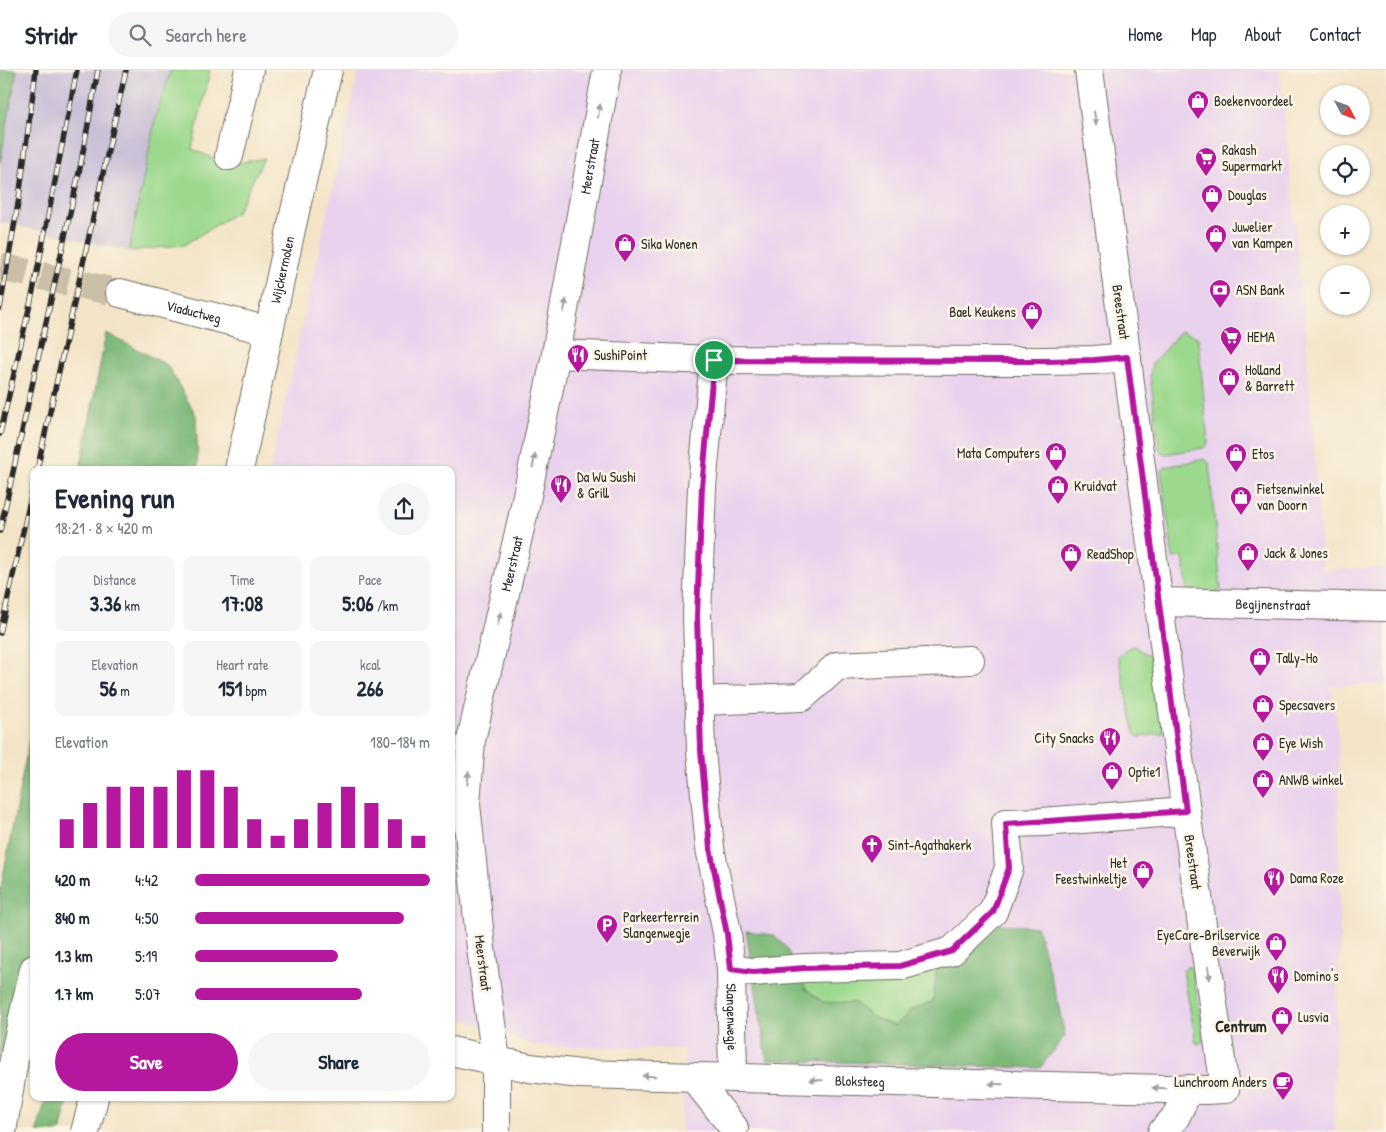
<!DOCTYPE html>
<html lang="en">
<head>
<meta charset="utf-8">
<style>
  body { margin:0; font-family:"Patrick Hand",sans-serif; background:#f6f6f7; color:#1f2937; height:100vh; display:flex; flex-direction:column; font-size:19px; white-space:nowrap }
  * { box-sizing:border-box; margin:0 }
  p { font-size:16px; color:#747a83 }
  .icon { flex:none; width:28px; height:28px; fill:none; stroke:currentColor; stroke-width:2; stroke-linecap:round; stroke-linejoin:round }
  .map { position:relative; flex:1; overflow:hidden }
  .drawer { position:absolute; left:30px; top:396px; width:425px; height:635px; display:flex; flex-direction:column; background:#fff; border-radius:10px; box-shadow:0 1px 4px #0004 }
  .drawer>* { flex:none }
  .needle { width:32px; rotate:131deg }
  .tools { position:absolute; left:1320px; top:15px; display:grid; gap:10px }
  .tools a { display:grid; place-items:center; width:50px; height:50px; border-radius:50%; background:#fff; box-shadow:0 1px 4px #0004; font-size:25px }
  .pin { position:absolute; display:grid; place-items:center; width:42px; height:42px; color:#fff; margin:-21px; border:2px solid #fff; border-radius:50%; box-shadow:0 1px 5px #0007 }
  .round { display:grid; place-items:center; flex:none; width:52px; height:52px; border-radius:26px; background:#f6f6f7 }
  .overview { display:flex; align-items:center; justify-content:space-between; height:85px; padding:0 25px }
  h1 { font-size:28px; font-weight:700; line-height:38px }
  .stats { display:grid; grid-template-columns:repeat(3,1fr); gap:8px; height:85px; padding:5px 25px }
  .stats div { display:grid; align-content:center; border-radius:10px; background:#f6f6f7; text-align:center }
  .stats b { font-size:21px; font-weight:700 }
  .stats small { font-size:14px; font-weight:400 }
  .stats p { font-size:14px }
  .chart { height:140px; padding:10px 25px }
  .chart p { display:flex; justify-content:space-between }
  .chart svg { width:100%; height:90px; margin-top:5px; stroke:#b5179e; stroke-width:6 }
  .action { display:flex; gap:10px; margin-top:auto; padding:10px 25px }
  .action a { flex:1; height:58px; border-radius:30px; background:#b5179e; color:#fff; font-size:20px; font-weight:700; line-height:58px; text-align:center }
  .action a+a { background:#f6f6f7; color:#1f2937 }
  ul { padding:0 25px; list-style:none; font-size:16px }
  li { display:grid; grid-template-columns:80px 60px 1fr; align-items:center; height:38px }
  li i { height:12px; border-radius:6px; background:#b5179e }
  header { display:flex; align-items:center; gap:30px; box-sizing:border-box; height:70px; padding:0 25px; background:#fff; border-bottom:1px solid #e0e1e3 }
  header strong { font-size:24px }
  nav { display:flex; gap:28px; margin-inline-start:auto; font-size:18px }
  .search { width:350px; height:45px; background:#f6f6f7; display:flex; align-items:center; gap:12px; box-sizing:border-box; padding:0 18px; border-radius:28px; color:#747a83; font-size:19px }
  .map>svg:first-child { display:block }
  .built { fill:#e9d2ed }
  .industrial { fill:#c9bfd7 }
  .green { fill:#9cd98e; stroke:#64825c }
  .forest { fill:#7db979; stroke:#547252 }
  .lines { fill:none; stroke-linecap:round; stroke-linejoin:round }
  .major-tunnel { stroke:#cbbfa8; stroke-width:28; stroke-dasharray:28 14; stroke-linecap:butt }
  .minor-casing { stroke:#716c62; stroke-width:30 }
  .major-casing { stroke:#716c62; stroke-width:30 }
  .minor { stroke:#fff; stroke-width:28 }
  .major { stroke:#fff; stroke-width:28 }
  .rail-casing { stroke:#2b2b2b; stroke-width:5.5 }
  .rail { stroke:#fcf5e5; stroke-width:4; stroke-dasharray:11; stroke-linecap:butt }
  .oneway { fill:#a0a0a0 }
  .route-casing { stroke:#fff; stroke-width:10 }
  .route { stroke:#b5179e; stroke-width:6 }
  .labels { text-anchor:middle; stroke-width:5; stroke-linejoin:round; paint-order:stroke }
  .poi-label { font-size:14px; fill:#2b2b2b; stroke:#fcf5e5; text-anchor:start }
  .street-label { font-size:14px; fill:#2b2b2b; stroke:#fcf5e5 }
  .quarter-label { font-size:16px; font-weight:bold; fill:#2b2b2b; stroke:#fcf5e5 }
</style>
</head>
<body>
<header>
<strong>Stridr</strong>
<div class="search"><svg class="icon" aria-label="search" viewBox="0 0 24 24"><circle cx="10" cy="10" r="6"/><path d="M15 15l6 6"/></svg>Search here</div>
<nav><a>Home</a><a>Map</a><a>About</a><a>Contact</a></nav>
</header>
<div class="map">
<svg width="1386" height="1062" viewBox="0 0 1386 1062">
  <rect width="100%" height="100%" fill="#fcf5e5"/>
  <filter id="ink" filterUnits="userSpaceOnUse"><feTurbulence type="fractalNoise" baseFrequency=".02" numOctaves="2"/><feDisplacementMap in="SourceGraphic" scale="10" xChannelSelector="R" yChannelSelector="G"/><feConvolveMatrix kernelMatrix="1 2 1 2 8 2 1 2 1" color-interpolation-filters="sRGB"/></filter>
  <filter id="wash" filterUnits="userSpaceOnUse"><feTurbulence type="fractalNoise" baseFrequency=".0096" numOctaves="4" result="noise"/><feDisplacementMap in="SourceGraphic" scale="20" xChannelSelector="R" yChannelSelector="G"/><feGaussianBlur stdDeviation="1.12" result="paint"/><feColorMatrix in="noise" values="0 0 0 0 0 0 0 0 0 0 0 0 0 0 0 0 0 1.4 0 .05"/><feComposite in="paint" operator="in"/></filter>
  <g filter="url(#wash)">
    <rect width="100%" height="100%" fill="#f3e4c7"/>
    <path class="built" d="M359,0H1280L1307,281L1322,499L1386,498V614L1331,616L1338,660L1340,866L1334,1008L1335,1062H681L685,979L535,976L464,949L451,946V400H270Z"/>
    <path class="industrial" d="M17,0H171L156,45L129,181L0,152V93Z"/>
    <path class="green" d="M171,0H210L192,79L228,95L264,88L237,142L184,175L129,181L156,45Z
      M1181,261L1198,267L1208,373L1204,378L1165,384L1161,382L1159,379L1150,305L1152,294Z
      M1205,389L1209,393L1221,519L1215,526L1188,522L1183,487L1173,488L1161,401L1165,397Z
      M1134,576L1151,588L1158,623L1163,663L1140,667L1135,665L1118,586L1129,577Z
      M1187,896L1191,898L1200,938L1203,971L1199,974L1196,973L1183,900Z
      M937,897L933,931L912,940L895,956L874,948L855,933H823L806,920L798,902Z"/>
    <path class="forest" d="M0,0H17L0,93Z
      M106,263L167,295L196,345L198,400H80Z
      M34,644V882L31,887L0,1028V823Z
      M990,853L1037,857L1057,929L1065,966L1040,998L767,990L746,861L773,865L785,876L806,919L823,932L855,933L874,948L895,956L912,940L933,931L937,897Z
      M46,1028H69L60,1062H37Z"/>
  </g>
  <g filter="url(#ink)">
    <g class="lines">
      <path class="major-tunnel" d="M0,197L120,223"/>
      <g class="minor-casing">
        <g id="minor">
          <path d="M229,86L249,0"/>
          <path d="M556,284L714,290L1046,291L1094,290L1127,287"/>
          <path id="s1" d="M714,290L702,417L697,546L701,681L710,778L727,863L731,899L733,1008"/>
          <path id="s2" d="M1159,532L1386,537"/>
          <path d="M700,631L802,627L837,596L970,590"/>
          <path d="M731,899L753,902L805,898L900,896L952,881L993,842L1009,798L1006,753L1043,752L1186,741"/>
          <path id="s3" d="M451,981L530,998L580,1004L1205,1020L1225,1019L1186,741L1089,0"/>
          <path d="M693,1007L734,1058"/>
          <path d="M2,1062L16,978L34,899"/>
          <path id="s4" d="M496,1062V991L481,878L466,734L471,670L523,445L556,284L607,0"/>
          <path d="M1162,1062L1175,1048L1189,1019"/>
        </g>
      </g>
      <g class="major-casing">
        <g id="major">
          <path id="s5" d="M120,223L269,261"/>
          <path id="s6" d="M239,400L295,141L328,0"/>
          <path d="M85,1062L94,1028"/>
        </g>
      </g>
      <use href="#minor" class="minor"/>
      <use href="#major" class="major"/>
      <g class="rail-casing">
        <path id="rail" d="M0,238L19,128L36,0
          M0,364L34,217L77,0
          M37,400L126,0
          M0,461L80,98L98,0
          M0,563L34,413"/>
      </g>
      <use href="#rail" class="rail"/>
    </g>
    <defs><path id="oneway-solid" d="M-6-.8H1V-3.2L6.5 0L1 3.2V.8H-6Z" transform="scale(1.25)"/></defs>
    <g class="oneway">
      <use href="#oneway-solid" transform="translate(599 41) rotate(-80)"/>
      <use href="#oneway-solid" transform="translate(1095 48) rotate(82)"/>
      <use href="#oneway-solid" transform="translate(565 236) rotate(-80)"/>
      <use href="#oneway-solid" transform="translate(534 391) rotate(-78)"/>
      <use href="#oneway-solid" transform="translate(499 549) rotate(-77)"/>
      <use href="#oneway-solid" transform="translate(468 708) rotate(-85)"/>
      <use href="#oneway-solid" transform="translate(1209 903) rotate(82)"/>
      <use href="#oneway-solid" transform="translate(649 1006) rotate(-179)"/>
      <use href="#oneway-solid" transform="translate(816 1010) rotate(-179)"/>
      <use href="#oneway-solid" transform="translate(996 1014) rotate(-179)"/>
      <use href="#oneway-solid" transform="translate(1159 1018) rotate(-179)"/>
    </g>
  </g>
  <g class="lines" filter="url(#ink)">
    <g class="route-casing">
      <path id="route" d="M1127,287L1186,741L1006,754L1009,798L993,842L952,881L900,896L805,898L753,902L731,899L727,864L710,778L701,681L697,546L702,417L714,290L1046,291L1094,290Z"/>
    </g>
    <use href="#route" class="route"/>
  </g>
  <defs>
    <g id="shop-pin" transform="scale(1.125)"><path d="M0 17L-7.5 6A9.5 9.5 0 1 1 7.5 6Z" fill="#b5179e" stroke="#fcf5e5"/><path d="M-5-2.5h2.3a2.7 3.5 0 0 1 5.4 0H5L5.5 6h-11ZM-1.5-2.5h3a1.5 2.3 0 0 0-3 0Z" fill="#fff"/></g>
    <g id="supermarket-pin" transform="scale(1.125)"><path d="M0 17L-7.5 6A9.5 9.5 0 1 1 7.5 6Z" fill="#b5179e" stroke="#fcf5e5"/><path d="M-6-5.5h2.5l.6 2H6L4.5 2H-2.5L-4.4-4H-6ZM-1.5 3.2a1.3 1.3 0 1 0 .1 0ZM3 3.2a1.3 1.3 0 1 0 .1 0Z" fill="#fff"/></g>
    <g id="bank-pin" transform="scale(1.125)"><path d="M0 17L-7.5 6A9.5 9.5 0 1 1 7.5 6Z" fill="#b5179e" stroke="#fcf5e5"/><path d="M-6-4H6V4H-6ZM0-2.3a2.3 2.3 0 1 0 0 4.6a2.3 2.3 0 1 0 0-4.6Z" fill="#fff"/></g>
    <g id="restaurant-pin" transform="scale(1.125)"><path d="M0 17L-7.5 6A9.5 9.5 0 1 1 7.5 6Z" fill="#b5179e" stroke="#fcf5e5"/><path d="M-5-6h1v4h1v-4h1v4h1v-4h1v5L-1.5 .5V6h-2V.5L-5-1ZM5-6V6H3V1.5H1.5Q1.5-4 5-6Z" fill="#fff"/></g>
    <g id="church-pin" transform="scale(1.125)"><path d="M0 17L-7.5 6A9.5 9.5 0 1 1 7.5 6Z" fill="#b5179e" stroke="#fcf5e5"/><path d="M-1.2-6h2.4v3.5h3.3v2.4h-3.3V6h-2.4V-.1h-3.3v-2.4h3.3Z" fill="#fff"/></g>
    <g id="parking-pin" transform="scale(1.125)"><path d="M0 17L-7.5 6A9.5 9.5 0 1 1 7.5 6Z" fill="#b5179e" stroke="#fcf5e5"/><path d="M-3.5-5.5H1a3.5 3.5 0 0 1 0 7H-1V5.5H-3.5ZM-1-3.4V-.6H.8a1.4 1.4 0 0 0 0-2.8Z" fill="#fff"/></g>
    <g id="cafe-pin" transform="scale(1.125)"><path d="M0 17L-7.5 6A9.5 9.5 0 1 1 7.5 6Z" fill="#b5179e" stroke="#fcf5e5"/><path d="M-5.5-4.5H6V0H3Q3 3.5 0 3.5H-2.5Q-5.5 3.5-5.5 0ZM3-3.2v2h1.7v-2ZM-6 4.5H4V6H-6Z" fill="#fff"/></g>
  </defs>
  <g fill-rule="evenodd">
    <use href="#shop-pin" x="1198" y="31"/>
    <use href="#supermarket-pin" x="1206" y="88"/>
    <use href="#shop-pin" x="1212" y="125"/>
    <use href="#shop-pin" x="1216" y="165"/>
    <use href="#shop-pin" x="625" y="174"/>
    <use href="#bank-pin" x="1220" y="220"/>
    <use href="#shop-pin" x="1032" y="242"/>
    <use href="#supermarket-pin" x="1231" y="267"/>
    <use href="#restaurant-pin" x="578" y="285"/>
    <use href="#shop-pin" x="1229" y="308"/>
    <use href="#shop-pin" x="1056" y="383"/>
    <use href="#shop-pin" x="1236" y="384"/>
    <use href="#restaurant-pin" x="561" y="415"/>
    <use href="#shop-pin" x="1058" y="416"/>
    <use href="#shop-pin" x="1241" y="427"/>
    <use href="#shop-pin" x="1248" y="483"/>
    <use href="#shop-pin" x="1071" y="484"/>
    <use href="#shop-pin" x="1260" y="588"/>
    <use href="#shop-pin" x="1263" y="635"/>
    <use href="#restaurant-pin" x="1110" y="668"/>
    <use href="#shop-pin" x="1263" y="673"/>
    <use href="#shop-pin" x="1112" y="702"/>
    <use href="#shop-pin" x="1263" y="710"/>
    <use href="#church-pin" x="872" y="775"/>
    <use href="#shop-pin" x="1143" y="801"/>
    <use href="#restaurant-pin" x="1274" y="808"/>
    <use href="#parking-pin" x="607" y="855"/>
    <use href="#shop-pin" x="1276" y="873"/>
    <use href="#restaurant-pin" x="1278" y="906"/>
    <use href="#shop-pin" x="1282" y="947"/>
    <use href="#cafe-pin" x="1283" y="1012"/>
  </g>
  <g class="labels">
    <g class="poi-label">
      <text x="1214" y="36">Boekenvoordeel</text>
      <text x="1222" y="85">Rakash<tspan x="1222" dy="16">Supermarkt</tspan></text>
      <text x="1228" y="130">Douglas</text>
      <text x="1232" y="162">Juwelier<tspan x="1232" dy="16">van Kampen</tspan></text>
      <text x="641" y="179">Sika Wonen</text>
      <text x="1236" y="225">ASN Bank</text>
      <text x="1016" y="247" text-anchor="end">Bael Keukens</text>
      <text x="1247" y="272">HEMA</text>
      <text x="594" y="290">SushiPoint</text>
      <text x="1245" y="305">Holland<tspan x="1245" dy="16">&amp; Barrett</tspan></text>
      <text x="1040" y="388" text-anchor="end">Mata Computers</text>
      <text x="1252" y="389">Etos</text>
      <text x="577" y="412">Da Wu Sushi<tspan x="577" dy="16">&amp; Grill</tspan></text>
      <text x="1074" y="421">Kruidvat</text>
      <text x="1257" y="424">Fietsenwinkel<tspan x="1257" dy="16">van Doorn</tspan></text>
      <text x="1264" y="488">Jack &amp; Jones</text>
      <text x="1087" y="489">ReadShop</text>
      <text x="1276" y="593">Tally-Ho</text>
      <text x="1279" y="640">Specsavers</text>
      <text x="1094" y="673" text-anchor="end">City Snacks</text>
      <text x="1279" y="678">Eye Wish</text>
      <text x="1128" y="707">Optie1</text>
      <text x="1279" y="715">ANWB winkel</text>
      <text x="888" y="780">Sint-Agathakerk</text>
      <text x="1127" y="798" text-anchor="end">Het<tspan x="1127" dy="16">Feestwinkeltje</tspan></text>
      <text x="1290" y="813">Dama Roze</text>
      <text x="623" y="852">Parkeerterrein<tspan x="623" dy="16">Slangenwegje</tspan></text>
      <text x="1260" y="870" text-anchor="end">EyeCare-Brilservice<tspan x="1260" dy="16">Beverwijk</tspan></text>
      <text x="1294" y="911">Domino's</text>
      <text x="1298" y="952">Lusvia</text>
      <text x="1267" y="1017" text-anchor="end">Lunchroom Anders</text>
    </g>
    <g class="street-label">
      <text dy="5" stroke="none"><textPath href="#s4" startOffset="980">Meerstraat</textPath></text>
      <text dy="5" stroke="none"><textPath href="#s6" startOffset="205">Wijckermolen</textPath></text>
      <text dy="5" stroke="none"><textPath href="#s5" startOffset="76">Viaductweg</textPath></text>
      <text transform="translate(1121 242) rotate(82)" y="5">Breestraat</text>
      <text dy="5" stroke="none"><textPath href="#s4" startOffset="575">Meerstraat</textPath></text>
      <text dy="5" stroke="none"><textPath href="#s2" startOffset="114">Begijnenstraat</textPath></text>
      <text transform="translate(1193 792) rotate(82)" y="5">Breestraat</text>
      <text transform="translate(483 893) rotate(83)" y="5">Meerstraat</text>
      <text dy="5" stroke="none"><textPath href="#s1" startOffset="660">Slangenwegje</textPath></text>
      <text dy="5" stroke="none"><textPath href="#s3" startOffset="411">Bloksteeg</textPath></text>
    </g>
    <g class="quarter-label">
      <text x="1241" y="962">Centrum</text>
    </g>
  </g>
</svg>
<div class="tools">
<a><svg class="needle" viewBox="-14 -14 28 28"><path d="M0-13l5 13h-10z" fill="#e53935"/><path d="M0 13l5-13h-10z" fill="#747a83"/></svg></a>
<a><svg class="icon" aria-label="locate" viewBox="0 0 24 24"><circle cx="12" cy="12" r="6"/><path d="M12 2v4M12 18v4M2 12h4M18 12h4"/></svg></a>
<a>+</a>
<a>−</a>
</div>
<div class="pin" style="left:714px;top:290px;background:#1e9e55"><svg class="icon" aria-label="arrive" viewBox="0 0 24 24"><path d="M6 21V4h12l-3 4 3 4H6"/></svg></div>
<section class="drawer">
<div class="overview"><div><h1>Evening run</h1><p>18:21 · 8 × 420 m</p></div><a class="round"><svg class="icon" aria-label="share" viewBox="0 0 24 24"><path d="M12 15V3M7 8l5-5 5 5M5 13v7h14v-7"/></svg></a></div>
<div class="stats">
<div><p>Distance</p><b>3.36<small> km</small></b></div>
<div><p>Time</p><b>17:08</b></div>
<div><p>Pace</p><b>5:06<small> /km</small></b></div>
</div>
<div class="stats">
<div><p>Elevation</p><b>56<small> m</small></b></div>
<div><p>Heart rate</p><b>151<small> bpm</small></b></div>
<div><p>kcal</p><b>266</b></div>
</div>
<div class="chart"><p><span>Elevation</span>180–184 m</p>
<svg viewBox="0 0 160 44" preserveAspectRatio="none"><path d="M5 44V30M15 44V22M25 44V14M35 44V14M45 44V14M55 44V6M65 44V6M75 44V14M85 44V30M95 44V38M105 44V30M115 44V22M125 44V14M135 44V22M145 44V30M155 44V38"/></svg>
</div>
<ul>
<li><b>420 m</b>4:42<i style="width:100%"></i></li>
<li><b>840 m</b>4:50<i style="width:89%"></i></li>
<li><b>1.3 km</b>5:19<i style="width:61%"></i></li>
<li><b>1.7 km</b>5:07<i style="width:71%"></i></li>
</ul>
<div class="action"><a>Save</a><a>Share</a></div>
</section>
</div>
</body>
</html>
